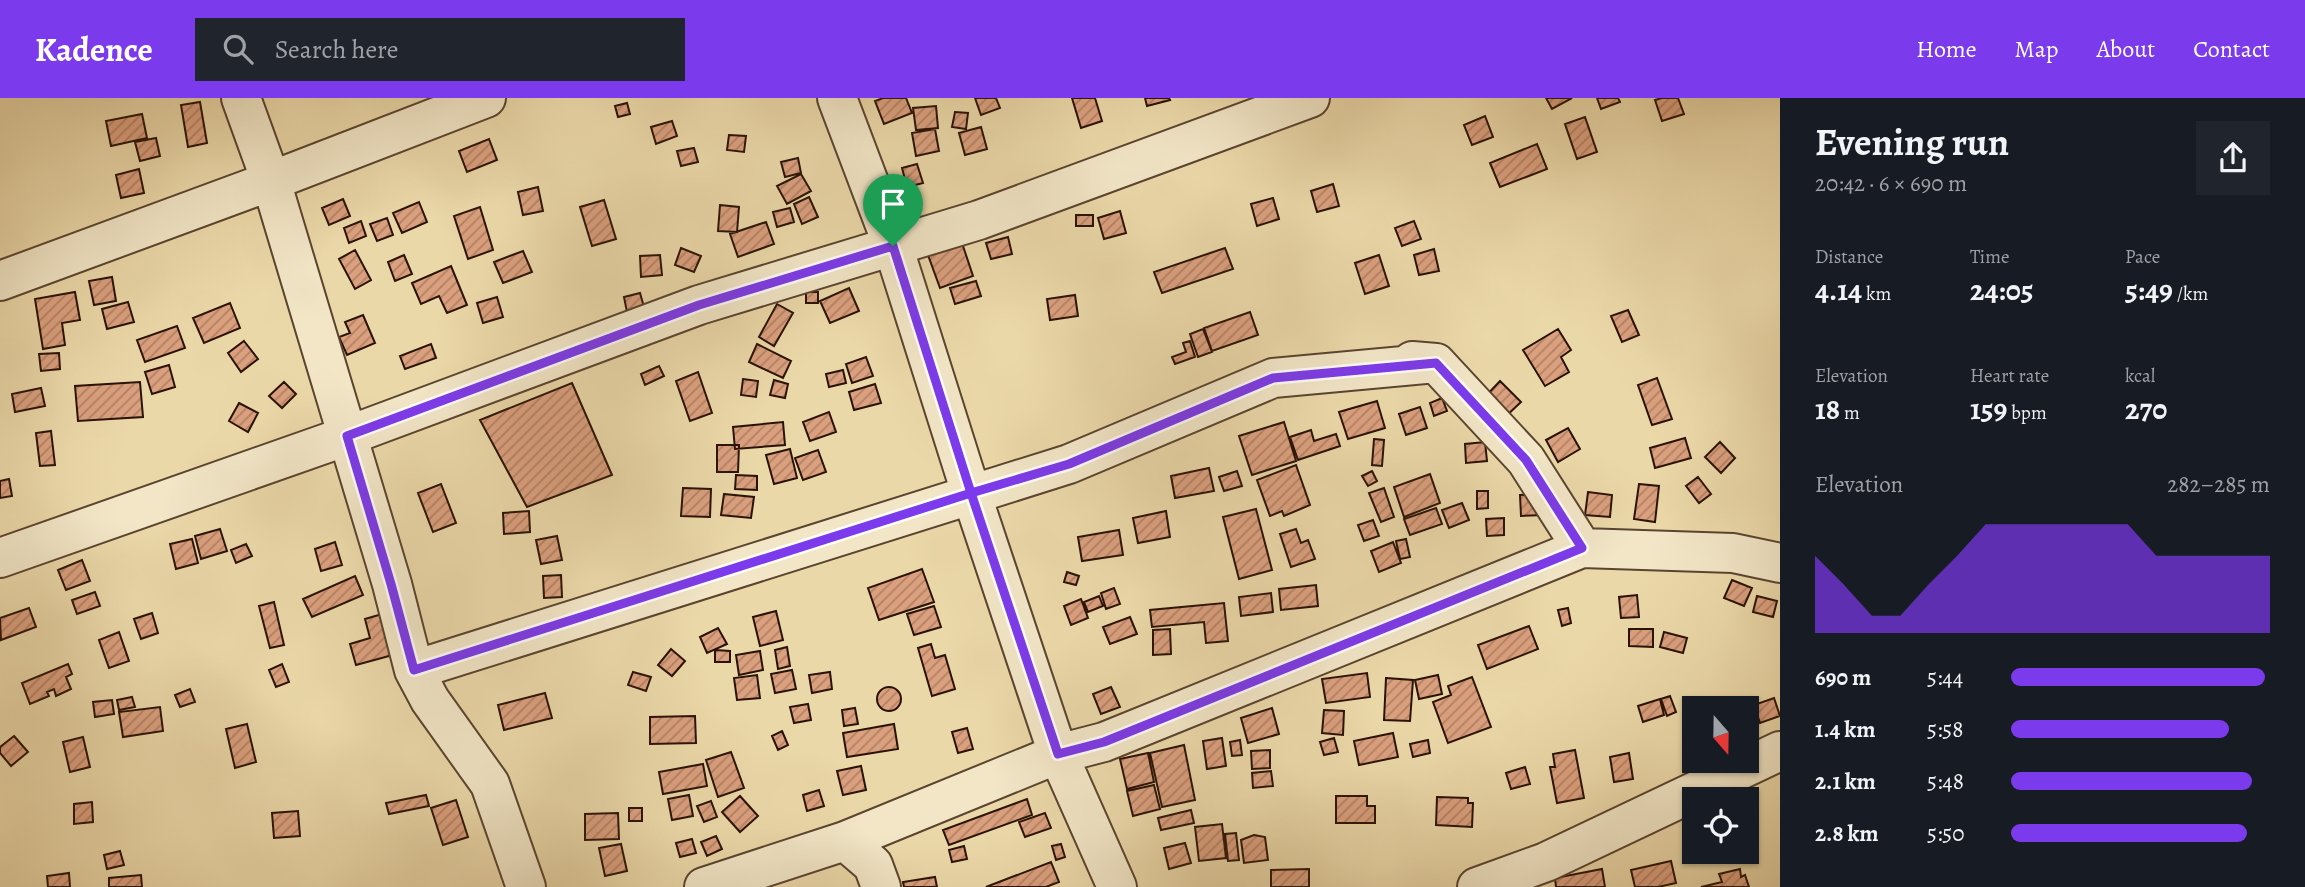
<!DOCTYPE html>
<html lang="en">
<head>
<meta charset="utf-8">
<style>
  body { margin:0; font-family:Alegreya,serif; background:#20242c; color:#f1f3f6; height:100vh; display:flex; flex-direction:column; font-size:26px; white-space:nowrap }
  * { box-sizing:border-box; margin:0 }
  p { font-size:23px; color:#9ea1a6 }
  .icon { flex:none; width:38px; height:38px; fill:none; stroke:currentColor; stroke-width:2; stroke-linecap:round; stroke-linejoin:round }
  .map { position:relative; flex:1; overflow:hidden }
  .drawer { display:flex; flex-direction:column; background:#171b24; width:525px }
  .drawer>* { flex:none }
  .needle { width:46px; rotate:160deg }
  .controls { position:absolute; left:1682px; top:598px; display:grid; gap:14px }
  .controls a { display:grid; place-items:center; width:77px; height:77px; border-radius:0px; background:#171b24; box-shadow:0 2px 5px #0004; font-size:35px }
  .pin { position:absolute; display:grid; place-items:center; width:60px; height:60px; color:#fff; margin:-72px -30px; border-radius:50% 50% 50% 0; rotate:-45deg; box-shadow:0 0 7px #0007 }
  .pin .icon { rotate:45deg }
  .round { display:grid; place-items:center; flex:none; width:74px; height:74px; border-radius:0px; background:#20242c }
  .overview { display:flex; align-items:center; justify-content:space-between; height:119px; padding:0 35px }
  h1 { font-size:38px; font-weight:600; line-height:52px }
  .metrics { display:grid; grid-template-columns:repeat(3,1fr); gap:10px; height:119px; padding:7px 35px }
  .metrics div { display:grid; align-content:center }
  .metrics b { font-size:30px; font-weight:600 }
  .metrics small { font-size:19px; font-weight:400 }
  .metrics p { font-size:19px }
  .chart { height:196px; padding:14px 35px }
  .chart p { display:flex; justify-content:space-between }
  .chart svg { width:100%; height:126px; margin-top:7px; fill:#7c3aed; opacity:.7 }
  ul { padding:0 35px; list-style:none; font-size:23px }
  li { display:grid; grid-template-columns:112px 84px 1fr; align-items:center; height:52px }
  li i { height:18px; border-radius:9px; background:#7c3aed }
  header { display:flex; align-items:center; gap:42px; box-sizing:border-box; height:98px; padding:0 35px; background:#7c3aed; color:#fff }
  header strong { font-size:33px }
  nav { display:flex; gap:38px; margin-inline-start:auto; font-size:24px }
  .search { width:490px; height:63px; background:#20242c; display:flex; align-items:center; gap:18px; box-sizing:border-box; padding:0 24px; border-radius:0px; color:#9ea1a6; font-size:26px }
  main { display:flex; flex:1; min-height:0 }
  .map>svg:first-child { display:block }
  .building { fill:url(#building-hatch); stroke:#2a1206; stroke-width:2 }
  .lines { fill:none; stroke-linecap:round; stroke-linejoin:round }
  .minor-casing { stroke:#5a442f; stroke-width:42 }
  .minor { stroke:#f2e6c7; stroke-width:38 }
  .route-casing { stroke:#fff; stroke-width:14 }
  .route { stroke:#7c3aed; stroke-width:9 }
</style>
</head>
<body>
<header>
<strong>Kadence</strong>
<div class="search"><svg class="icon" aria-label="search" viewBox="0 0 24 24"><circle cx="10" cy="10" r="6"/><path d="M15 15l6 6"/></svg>Search here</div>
<nav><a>Home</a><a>Map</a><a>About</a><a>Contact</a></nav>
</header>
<main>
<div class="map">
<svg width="1780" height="789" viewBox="0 0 1780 789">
  <defs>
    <pattern id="building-hatch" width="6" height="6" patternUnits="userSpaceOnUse" patternTransform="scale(1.75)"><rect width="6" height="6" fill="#dba07e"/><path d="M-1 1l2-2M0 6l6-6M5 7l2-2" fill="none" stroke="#b28165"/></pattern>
  </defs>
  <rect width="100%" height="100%" fill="#ebd8a9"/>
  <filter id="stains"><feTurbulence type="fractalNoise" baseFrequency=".00286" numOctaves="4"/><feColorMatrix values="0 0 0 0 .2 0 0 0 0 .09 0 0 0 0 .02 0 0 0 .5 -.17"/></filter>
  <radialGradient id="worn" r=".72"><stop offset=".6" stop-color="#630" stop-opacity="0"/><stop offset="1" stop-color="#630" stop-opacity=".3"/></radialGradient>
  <path class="building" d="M883,0H906L912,15L884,26L875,3Z
    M975,0H996L1000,10L981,17Z
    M1072,0H1095L1102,23L1081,30Z
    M1145,0H1169L1170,2L1147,8Z
    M1546,0H1572L1552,11Z
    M1597,0H1618L1620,4L1601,11Z
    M1662,0H1678L1684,16L1662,23L1655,2Z
    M200,4L207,45L188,49L181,7Z
    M627,5L630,16L618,19L615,8Z
    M936,8L938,30L916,32L913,10Z
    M955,14L968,15L966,31L952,29Z
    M142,16L147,40L111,48L106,23Z
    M1485,18L1493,39L1472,47L1464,27Z
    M1585,19L1597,54L1577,61L1565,26Z
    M672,23L677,38L656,46L651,29Z
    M981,29L987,51L965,57L959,35Z
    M935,31L939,53L916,58L912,35Z
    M729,37L746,38L744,54L727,52Z
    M156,40L160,58L140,63L135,44Z
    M489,41L497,62L467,74L459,53Z
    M1537,46L1547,71L1500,89L1490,65Z
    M694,50L698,64L681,68L677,53Z
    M798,60L801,75L785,79L781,64Z
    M917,66L923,85L907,89L902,70Z
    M139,71L144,95L121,100L116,77Z
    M801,76L811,93L787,106L777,88Z
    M1333,86L1339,108L1317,114L1311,93Z
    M538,89L543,113L523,117L518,94Z
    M809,99L818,119L802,126L794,106Z
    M1273,100L1279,121L1257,128L1251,106Z
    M343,101L350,118L329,127L322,110Z
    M604,102L616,141L592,148L580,109Z
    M419,104L427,124L402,135L393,115Z
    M720,107L739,109L737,134L718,133Z
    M480,109L493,152L468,161L454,118Z
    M790,110L794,124L777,129L773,114Z
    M1120,113L1126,135L1104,141L1098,120Z
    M1076,117H1093V128H1076Z
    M387,120L393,137L377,143L370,126Z
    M361,123L366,138L349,145L344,130Z
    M1414,123L1421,141L1402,148L1395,130Z
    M766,124L774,146L738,159L730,136Z
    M1008,139L1012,156L991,161L986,145Z
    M962,145L973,178L940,190L928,157Z
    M681,150L701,158L694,174L675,167Z
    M1225,150L1233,171L1162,195L1154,174Z
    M1434,151L1439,173L1419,177L1414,157Z
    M355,152L371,182L355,191L339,161Z
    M523,153L532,174L503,185L494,164Z
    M404,157L412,176L395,183L388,164Z
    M660,157L662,177L641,179L640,158Z
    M1379,157L1389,188L1365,196L1355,165Z
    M451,168L467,207L447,215L439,198L421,206L412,185Z
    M112,179L116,203L94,207L89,183Z
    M976,183L981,198L955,206L950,190Z
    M849,190L859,213L830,225L820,203Z
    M75,194L80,222L62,225L65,247L43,251L35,201Z
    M806,194H818V205H806Z
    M640,195L644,209L627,214L624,199Z
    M1075,197L1078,218L1050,222L1047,201Z
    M497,199L503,219L483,225L477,205Z
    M128,204L134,224L107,231L102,211Z
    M230,205L240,230L204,245L193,220Z
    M777,206L793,215L774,248L759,239Z
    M1628,212L1639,237L1622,244L1611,218Z
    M1250,214L1258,237L1212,253L1204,230Z
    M363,217L375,245L347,257L339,239L350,235L345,224Z
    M177,228L185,250L145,264L137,242Z
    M1203,231L1212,254L1198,259L1190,236Z
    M1558,231L1571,252L1561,259L1569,274L1545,288L1523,252Z
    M244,243L258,261L241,274L228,255Z
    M1190,243L1195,259L1175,266L1172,259L1186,254L1183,245Z
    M431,246L436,260L405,271L400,258Z
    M757,246L791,263L783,280L749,264Z
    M59,255L60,271L41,273L39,256Z
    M866,259L873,278L852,285L846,266Z
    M169,267L175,289L152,296L145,274Z
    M659,268L664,278L645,287L641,276Z
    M843,272L846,285L829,289L826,276Z
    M698,274L712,315L690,323L676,283Z
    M1657,280L1672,321L1652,327L1638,287Z
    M743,281L758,283L756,299L741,297Z
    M774,282L788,286L785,300L770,297Z
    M1500,283L1521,304L1504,320L1484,300Z
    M140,284L143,319L78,323L75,288Z
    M284,284L296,296L282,310L269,298Z
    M572,285L612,377L527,409L480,322Z
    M875,286L881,305L854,312L849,294Z
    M41,290L45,308L15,314L12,296Z
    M1442,300L1447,313L1434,318L1430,305Z
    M1377,303L1385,330L1348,341L1339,314Z
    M239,305L258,315L248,334L229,323Z
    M1420,309L1427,330L1406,337L1399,316Z
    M829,314L836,334L810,343L803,324Z
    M783,324L785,347L735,351L733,329Z
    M1284,324L1296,363L1252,377L1239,338Z
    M1568,330L1580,351L1558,364L1546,342Z
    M1311,332L1314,343L1336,336L1340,348L1298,362L1290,339Z
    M51,333L55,367L40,368L36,335Z
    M1685,340L1691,360L1655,370L1650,350Z
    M1374,341L1384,342L1382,368L1372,367Z
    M1485,344L1487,363L1466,365L1465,346Z
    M1720,344L1735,360L1721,375L1705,359Z
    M717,347H739L738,374H717Z
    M790,351L797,380L774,386L766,357Z
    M818,352L826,374L803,382L795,360Z
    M1296,367L1310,407L1284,418L1282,413L1270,418L1257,382Z
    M1209,370L1214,393L1175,400L1171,378Z
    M1237,373L1242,388L1224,393L1219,379Z
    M1372,373L1377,383L1368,388L1362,378Z
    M1430,376L1440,405L1404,419L1394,389Z
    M736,377L757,378V392L735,391Z
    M1698,379L1711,396L1699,405L1686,388Z
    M9,381L12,398L0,400V383Z
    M441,386L456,425L433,434L418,395Z
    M1639,386L1659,388L1655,424L1634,421Z
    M683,390L711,391L710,419L681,418Z
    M1384,390L1394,419L1381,424L1369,395Z
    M1477,393H1488V410L1477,411Z
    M1588,394L1612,397L1610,419L1585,417Z
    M724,396L754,399L751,420L721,417Z
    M1542,396L1543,417L1521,418L1520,397Z
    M1462,405L1469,422L1449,430L1442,412Z
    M1436,410L1442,426L1410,437L1404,421Z
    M1256,411L1272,472L1239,481L1223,419Z
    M529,413L530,434L504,436L503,415Z
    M1166,413L1170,439L1138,445L1133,420Z
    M1504,420V437L1487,438L1486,421Z
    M1373,422L1379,438L1364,443L1358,427Z
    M220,431L227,453L201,461L195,438Z
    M1296,431L1301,445L1308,442L1315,461L1291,469L1280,436Z
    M1119,432L1123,457L1082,463L1078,439Z
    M557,438L562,462L541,466L536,442Z
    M192,441L198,465L176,471L170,446Z
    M1406,441L1410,459L1400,461L1396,443Z
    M335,444L342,467L321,473L315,451Z
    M1393,444L1401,465L1379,474L1371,453Z
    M246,446L252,458L236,465L231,452Z
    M82,462L90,483L66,492L58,472Z
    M922,471L934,504L879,522L868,490Z
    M1067,474L1079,478L1076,487L1064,484Z
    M561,477L562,499L544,500L543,478Z
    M355,478L363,497L312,519L303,501Z
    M1732,482L1752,490L1744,508L1724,500Z
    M1316,487L1318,508L1281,512L1279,491Z
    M1114,490L1120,506L1106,511L1101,495Z
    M95,494L100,508L77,516L72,502Z
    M1271,495L1273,514L1241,518L1239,499Z
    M1637,497L1639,519L1621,520L1619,499Z
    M1099,498L1103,508L1088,514L1084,504Z
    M1757,498L1777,503L1773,519L1753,514Z
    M1081,501L1088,520L1071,527L1064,508Z
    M274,504L284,547L270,550L259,508Z
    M1224,505L1228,543L1206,545L1204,524L1152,529L1150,512Z
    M934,508L941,529L914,537L907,516Z
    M29,510L36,529L1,542L0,520Z
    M1568,510L1571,525L1562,528L1558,512Z
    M776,513L783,542L760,548L753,519Z
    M389,514L400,555L356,567L350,546L370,540L365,521Z
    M152,515L158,535L141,541L134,521Z
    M1130,519L1137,536L1110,546L1103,529Z
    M1529,528L1538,551L1487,571L1478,547Z
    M718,530L727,546L707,555L700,539Z
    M1170,531L1171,556L1153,557V532Z
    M1629,531H1653V549L1629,548Z
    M119,534L129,563L109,570L99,542Z
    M1664,534L1687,540L1683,555L1660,549Z
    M931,546L935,560L945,557L955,591L932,598L918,550Z
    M787,549L790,568L778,571L775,552Z
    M671,551L685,563L672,578L658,567Z
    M715,552L730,553V564H715Z
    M760,553L763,572L739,577L736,557Z
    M68,566L72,576L66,579L71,591L56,598L54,591L47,594L49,598L30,606L22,585Z
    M282,566L289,584L276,589L269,572Z
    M792,572L796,591L775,595L771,576Z
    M633,574L651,579L646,593L628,587Z
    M830,574L832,591L812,595L809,577Z
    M1367,575L1370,599L1326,605L1322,581Z
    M757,577L760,600L737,602L734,580Z
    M1438,577L1442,596L1419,601L1415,582Z
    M1472,579L1491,629L1448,645L1433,604L1451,597L1448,588Z
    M1386,580L1413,582L1410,623L1384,622Z
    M877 601a12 12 0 1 1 24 0a12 12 0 1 1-24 0Z
    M1111,589L1120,609L1101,616L1093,596Z
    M190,591L195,604L180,609L175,597Z
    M545,595L552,620L504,632L498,607Z
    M1670,598L1676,614L1667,618L1661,601Z
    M132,599L135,609L119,612L117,602Z
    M1774,600L1780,618L1760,625L1754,607Z
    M1660,601L1664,617L1643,624L1638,608Z
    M112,602L114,616L95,619L93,604Z
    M808,606L811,622L794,625L790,609Z
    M160,609L163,633L123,639L119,614Z
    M855,610L858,626L844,628L842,612Z
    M1272,610L1279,636L1248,645L1241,620Z
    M1324,612L1344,613L1343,637L1322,635Z
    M695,618L696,645L650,646V619Z
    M247,626L256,664L235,670L226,631Z
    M894,626L898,651L847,659L843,635Z
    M967,630L973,651L958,655L952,634Z
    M782,633L788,647L778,652L772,638Z
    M1393,635L1398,659L1359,667L1354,643Z
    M14,638L28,654L11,668L0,655V649Z
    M83,639L90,669L70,674L63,644Z
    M1222,640L1226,668L1207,671L1203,643Z
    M1334,640L1338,654L1324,657L1320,644Z
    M1240,642L1242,657L1232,658L1230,644Z
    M1428,642L1430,655L1413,659L1410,646Z
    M1184,647L1195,702L1162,709L1150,655Z
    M1270,652V670L1252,671L1251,653Z
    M1575,652L1584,700L1557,705L1550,669H1555L1553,656Z
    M731,654L744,690L718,699L706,662Z
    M1148,655L1154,684L1127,691L1120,661Z
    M1629,655L1633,681L1614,684L1610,659Z
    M703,666L707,688L663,696L659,674Z
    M861,668L866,692L843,697L837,673Z
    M1525,669L1530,686L1511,691L1506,675Z
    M1271,673L1273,688L1253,690L1252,675Z
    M1154,687L1160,711L1133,718L1127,693Z
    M819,692L824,708L807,713L803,697Z
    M426,697L429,708L389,716L386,705Z
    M689,697L693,718L672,722L668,701Z
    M740,698L758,718L740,734L722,714Z
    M1336,698H1367V708H1375V725H1336Z
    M1437,699L1468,700V705H1473L1472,729L1436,727Z
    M1027,701L1032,717L949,747L943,732Z
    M456,702L468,739L443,747L431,710Z
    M711,703L717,719L704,724L697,708Z
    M92,704L93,724L74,726V706Z
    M629,710H642V723H629Z
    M1191,712L1194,725L1161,732L1158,720Z
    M298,713L300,738L274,740L272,715Z
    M618,715L619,741L585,742V716Z
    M1045,715L1051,730L1025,739L1019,724Z
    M1222,726L1226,760L1199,763L1195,729Z
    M1236,735L1239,762L1228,763L1225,736Z
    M1254,737L1265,739L1268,762L1244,765L1241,742Z
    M716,738L722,751L707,758L701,744Z
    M692,741L696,755L680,759L676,745Z
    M1185,745L1191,765L1169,771L1164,750Z
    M621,746L627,773L605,778L599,750Z
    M1061,746L1065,759L1056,762L1052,748Z
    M964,748L967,761L952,764L949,752Z
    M120,753L124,767L107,771L104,757Z
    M1671,763L1676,785L1658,789H1635L1631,772Z
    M1051,764L1059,784L1046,789H986Z
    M1309,771V789H1271V772Z
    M1602,771L1605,789H1556L1555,780Z
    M1740,771L1741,779L1745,777L1749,789H1701L1722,784L1719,776Z
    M69,775L70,789H48L47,778Z
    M141,777L142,789H109V780Z
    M935,779L937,789H904L903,784Z"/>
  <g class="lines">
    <g class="minor-casing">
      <path id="minor" d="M241,0L271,83L392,486L414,572L430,602L490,686L526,789
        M837,0L893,148L971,395L1058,656L1117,789
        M0,183L271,83L486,0
        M1412,263L1436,265L1526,362L1582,450
        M0,460L347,338L699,207L979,122L1310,0
        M414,572L1069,366L1273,280L1436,265
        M845,743L873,767L881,789
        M704,789L845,743L1058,656L1104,644L1582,450L1733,455L1780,465
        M1477,789L1546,764L1780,653"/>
    </g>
    <use href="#minor" class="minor"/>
  </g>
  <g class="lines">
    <g class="route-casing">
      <path id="route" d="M893,148L699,207L347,338L391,486L414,572L971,395L1058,656L1104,644L1582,450L1526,362L1436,265L1273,280L1069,366L971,395L893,148"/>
    </g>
    <use href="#route" class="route"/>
  </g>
  <rect width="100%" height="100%" filter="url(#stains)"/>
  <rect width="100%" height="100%" fill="url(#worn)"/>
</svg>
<div class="controls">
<a><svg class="needle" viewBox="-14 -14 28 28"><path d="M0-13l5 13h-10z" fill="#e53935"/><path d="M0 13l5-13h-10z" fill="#9ea1a6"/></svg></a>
<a><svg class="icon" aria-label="locate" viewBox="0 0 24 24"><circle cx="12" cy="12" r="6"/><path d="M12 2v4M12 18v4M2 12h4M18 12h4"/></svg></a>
</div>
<div class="pin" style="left:893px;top:148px;background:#1e9e55"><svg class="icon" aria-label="arrive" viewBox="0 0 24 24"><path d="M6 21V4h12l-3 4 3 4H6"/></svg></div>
</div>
<section class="drawer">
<div class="overview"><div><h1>Evening run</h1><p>20:42 · 6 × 690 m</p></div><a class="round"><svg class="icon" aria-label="share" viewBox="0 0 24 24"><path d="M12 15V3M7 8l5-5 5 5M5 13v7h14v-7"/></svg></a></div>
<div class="metrics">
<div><p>Distance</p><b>4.14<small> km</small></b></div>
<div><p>Time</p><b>24:05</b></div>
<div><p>Pace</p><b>5:49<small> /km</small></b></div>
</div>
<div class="metrics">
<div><p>Elevation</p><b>18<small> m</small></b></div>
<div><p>Heart rate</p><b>159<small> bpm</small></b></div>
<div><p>kcal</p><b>270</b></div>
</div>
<div class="chart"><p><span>Elevation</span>282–285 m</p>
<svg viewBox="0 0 160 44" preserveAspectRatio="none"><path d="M0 44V17L10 27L20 38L30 38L40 27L50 17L60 6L70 6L80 6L90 6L100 6L110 6L120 17L130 17L140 17L150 17L160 17V44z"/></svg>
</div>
<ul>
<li><b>690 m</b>5:44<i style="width:98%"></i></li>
<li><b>1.4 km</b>5:58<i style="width:84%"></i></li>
<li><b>2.1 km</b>5:48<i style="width:93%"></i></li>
<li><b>2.8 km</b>5:50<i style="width:91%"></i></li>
</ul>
</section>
</main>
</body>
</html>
